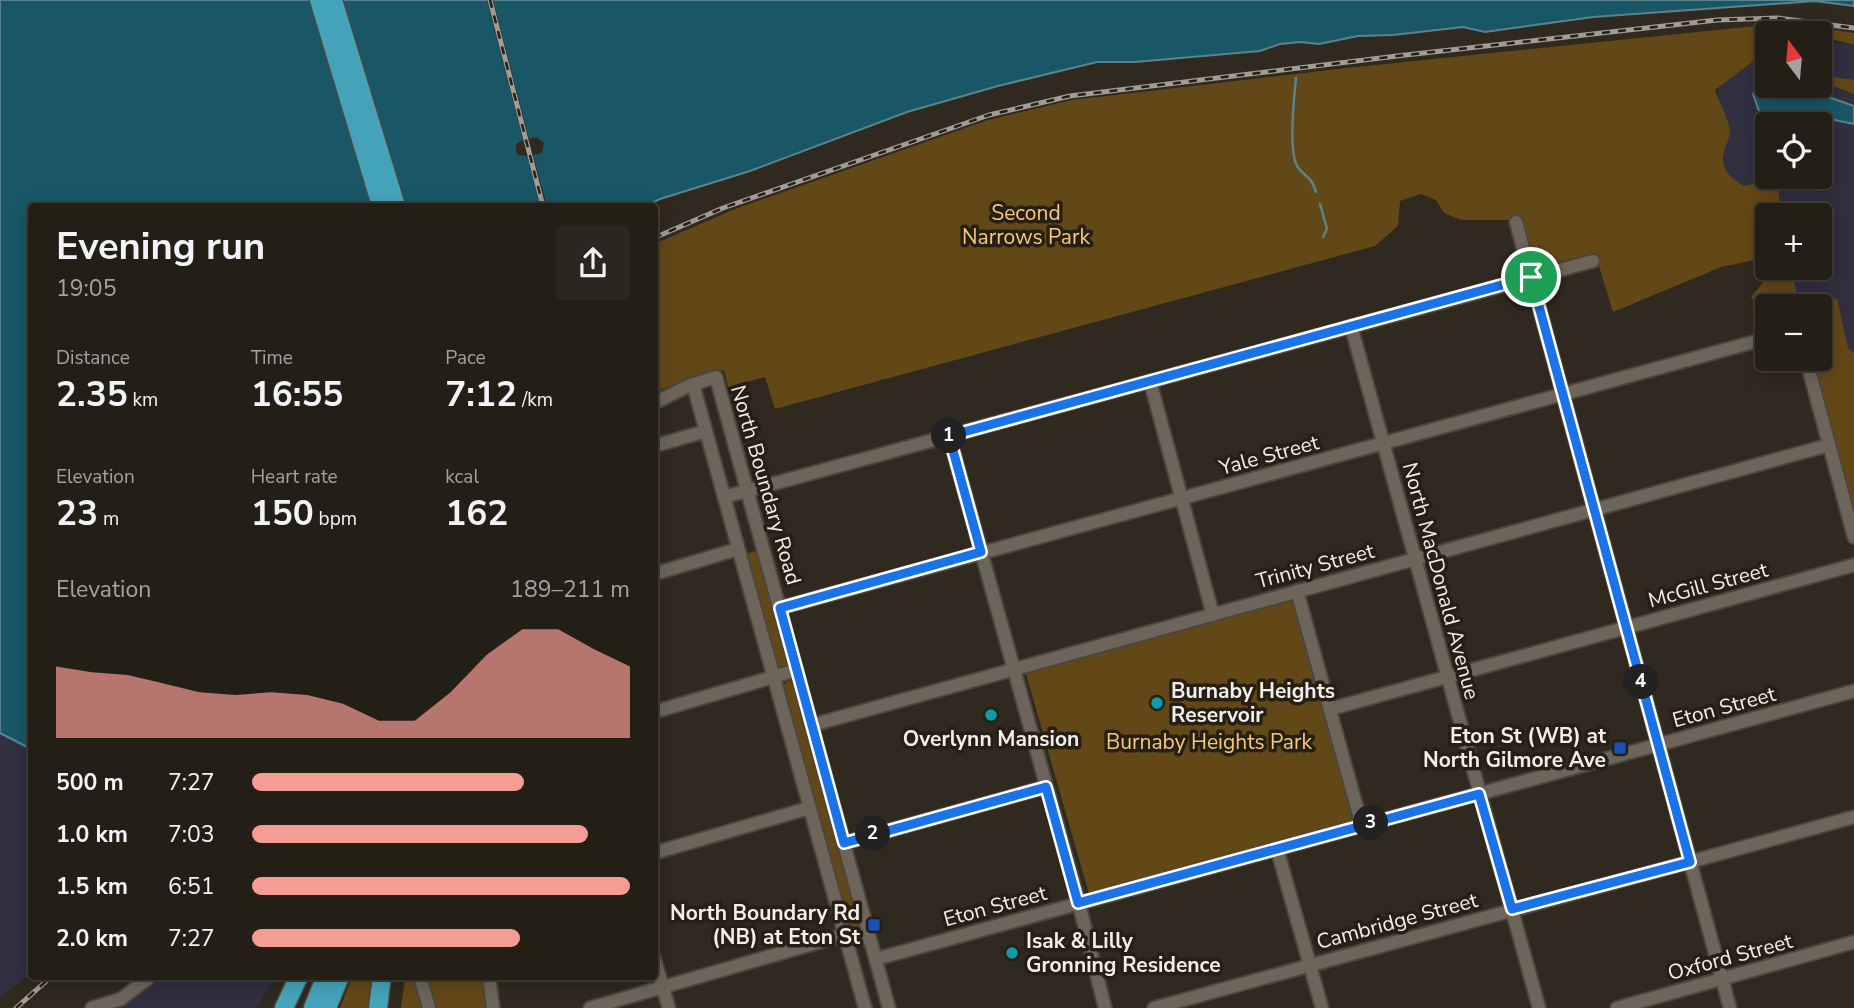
<!DOCTYPE html>
<html lang="en">
<head>
<meta charset="utf-8">
<style>
  body { margin:0; font-family:"Nunito Sans",sans-serif; background:#2b2720; color:#f1f3f6; height:100vh; display:flex; flex-direction:column; font-size:26px; white-space:nowrap }
  * { box-sizing:border-box; margin:0 }
  p { font-size:23px; color:#a3a2a1 }
  .icon { flex:none; width:38px; height:38px; fill:none; stroke:currentColor; stroke-width:2; stroke-linecap:round; stroke-linejoin:round }
  .map { position:relative; flex:1; overflow:hidden }
  .sheet { position:absolute; left:28px; top:203px; width:630px; height:777px; display:flex; flex-direction:column; background:#231f17; border-radius:7px; box-shadow:0 4px 18px #0003,0 0 0 2px #403d36 }
  .sheet>* { flex:none }
  .needle { width:46px; rotate:344deg }
  .tools { position:absolute; left:1755px; top:21px; display:grid; gap:14px }
  .tools a { display:grid; place-items:center; width:77px; height:77px; border-radius:7px; background:#231f17; box-shadow:0 4px 18px #0003,0 0 0 2px #403d36; font-size:35px }
  .pin { position:absolute; display:grid; place-items:center; width:60px; height:60px; color:#fff; margin:-30px; border:4px solid #fff; border-radius:50%; box-shadow:0 2px 7px #0007 }
  .km { position:absolute; width:35px; height:35px; margin:-18px; border-radius:50%; background:#222; color:#fff; font-size:19px; line-height:35px; text-align:center }
  .round { display:grid; place-items:center; flex:none; width:74px; height:74px; border-radius:7px; background:#2b2720 }
  .summary { display:flex; align-items:center; justify-content:space-between; height:119px; padding:0 28px }
  h1 { font-size:38px; font-weight:700; line-height:52px }
  .metrics { display:grid; grid-template-columns:repeat(3,1fr); gap:10px; height:119px; padding:7px 28px }
  .metrics div { display:grid; align-content:center }
  .metrics b { font-size:35px; font-weight:700 }
  .metrics small { font-size:19px; font-weight:400 }
  .metrics p { font-size:19px }
  .chart { height:196px; padding:14px 28px }
  .chart p { display:flex; justify-content:space-between }
  .chart svg { width:100%; height:126px; margin-top:7px; fill:#f59c94; opacity:.7 }
  ul { padding:0 28px; list-style:none; font-size:23px }
  li { display:grid; grid-template-columns:112px 84px 1fr; align-items:center; height:52px }
  li i { height:18px; border-radius:9px; background:#f59c94 }
  .map>svg:first-child { display:block }
  .industrial { fill:#312f40; fill-rule:evenodd }
  .green { fill:#634817 }
  .water { fill:#195666; stroke:#5a848d; stroke-width:2 }
  .pier { fill:#2f291f }
  .lines { fill:none; stroke-linecap:round; stroke-linejoin:round }
  .stream { stroke:#5a848d; stroke-width:2.5 }
  .minor-casing { stroke:#4c463e; stroke-width:16 }
  .highway-casing { stroke:#4c463e; stroke-width:21 }
  .minor { stroke:#6d655a; stroke-width:12 }
  .highway { stroke:#45a3b9; stroke-width:18 }
  .rail-casing { stroke:#a19c94; stroke-width:5 }
  .rail { stroke:#251f15; stroke-width:2.5; stroke-dasharray:8; stroke-linecap:butt }
  .route-casing { stroke:#fff; stroke-width:14 }
  .route { stroke:#1a73e8; stroke-width:9 }
  .culture-dot { fill:#0f9aa8; stroke:#251f15; stroke-width:2.5 }
  .transit-dot { fill:#1a4fb4; stroke:#251f15; stroke-width:2.5 }
  .labels { text-anchor:middle; stroke-width:7; stroke-linejoin:round; paint-order:stroke }
  .park-label { font-size:21px; fill:#f9c979; stroke:#251f15 }
  .street-label { font-size:21px; fill:#f3eee8; stroke:#251f15 }
  .poi-label { font-size:21px; font-weight:bold; fill:#f3eee8; stroke:#251f15; text-anchor:start }
</style>
</head>
<body>
<div class="map">
<svg width="1854" height="1008" viewBox="0 0 1854 1008">
  <rect width="100%" height="100%" fill="#2f291f"/>
  <path class="industrial" d="M1840,43L1854,46V359L1820,332V306H1801L1784,268H1820V215H1768L1733,206L1714,149L1719,87L1767,51L1768,86H1820V44ZM1768,124H1820V177H1768Z
    M0,733L32,749L31,973L0,998Z
    M162,977V976L276,977L256,1008H114L130,1002Z"/>
  <path class="green" d="M1766,25L1810,26L1854,33V45L1835,40L1820,43V33H1768L1767,51L1715,90C1719,102 1726,114 1729,126C1732,137 1726,142 1724,152C1719,168 1731,179 1744,186L1777,178L1781,215H1768V268H1791L1799,306H1768L1767,320L1751,297L1767,278L1765,258L1721,267L1613,312L1595,253L1536,268L1521,220H1461L1444,213L1436,200L1421,194L1400,201L1398,226L1375,246L775,409L765,377L728,387L724,370L655,391L654,244L735,209L988,120L1072,100L1346,68Z
    M1820,75L1854,80V94L1820,81Z
    M1837,298L1848,348L1854,353V514L1812,359H1820V336L1822,335L1828,338L1822,307Z
    M754,551L759,554L788,661L785,668H776L745,555Z
    M1292,598L1354,822L1089,894L1026,674Z
    M788,681L794,683L861,926L855,932H850L782,686Z
    M352,977H374L371,1008H340Z
    M405,977H413L424,1008H401Z
    M428,977H484L488,1008H437Z"/>
  <path class="water" d="M0,0H1854V6L1815,1L1593,17L1485,32L1463,27L1393,35L1358,36L1319,44L1300,42L1280,44L1260,51L1135,62H1097L998,86L907,112L750,171L660,199L645,206H32L31,749L0,733Z
    M1763,80H1767L1768,86H1798L1854,106V124L1795,112L1759,111L1753,94Z"/>
  <path class="pier" d="M487,0H493L529,139L536,137L544,143L542,153L533,155L547,206H541L528,156L518,155L516,150V144L523,140Z"/>
  <g class="lines">
    <path class="stream" d="M1296,78C1294,97 1288,150 1297,166C1305,178 1311,175 1316,192
      M1320,204L1327,229L1323,237"/>
    <g class="minor-casing">
      <path id="minor" d="M1516,222L1730,1008
        M1351,326L1539,1008
        M1806,359L1854,537
        M1150,381L1213,615
        M693,384L865,1008
        M654,403L688,386L716,377L889,1008
        M949,436L1077,896L1105,1008
        M654,446L706,431
        M724,497L1593,261
        M654,574L738,549
        M1297,591L1362,826
        M780,608L1768,338
        M1330,709L1854,565
        M654,712L797,670
        M812,725L1829,445
        M844,843L1046,787
        M1277,849L1322,1008
        M654,853L809,808
        M654,958L669,1008
        M876,959L1854,691
        M420,976L429,1008
        M489,976L493,1008
        M92,1008L121,999L151,976
        M590,1008L837,937L870,939
        M1154,1008L1854,817
        M1617,1008L1854,942"/>
    </g>
    <g class="highway-casing">
      <path id="highway" d="M319,0L381,206
        M333,0L396,206
        M284,1008L299,976
        M313,1008L326,976
        M327,1008L340,976
        M378,1008L382,976"/>
    </g>
    <use href="#minor" class="minor"/>
    <use href="#highway" class="highway"/>
    <g class="rail-casing">
      <path id="rail" d="M490,0L543,206
        M654,238L723,208L989,115L1070,96L1397,56L1717,20L1777,18L1854,28
        M16,1008L52,976"/>
    </g>
    <use href="#rail" class="rail"/>
  </g>
  <g class="lines">
    <g class="route-casing">
      <path id="route" d="M1531,277L1690,862L1512,909L1479,794L1078,903L1046,787L844,843L780,608L981,552L949,436Z"/>
    </g>
    <use href="#route" class="route"/>
  </g>
  <g class="culture-dot">
    <circle cx="1157" cy="703" r="7"/>
    <circle cx="991" cy="715" r="7"/>
    <circle cx="1012" cy="953" r="7"/>
  </g>
  <g class="transit-dot">
    <rect x="1613" y="741" width="14" height="14" rx="3.5"/>
    <rect x="867" y="918" width="14" height="14" rx="3.5"/>
  </g>
  <g class="labels">
    <g class="park-label">
      <text x="1026" y="220">Second<tspan x="1026" dy="24">Narrows Park</tspan></text>
      <text x="1209" y="749">Burnaby Heights Park</text>
    </g>
    <g class="street-label">
      <text transform="translate(1269 455) rotate(-15)" y="7">Yale Street</text>
      <text transform="translate(766 485) rotate(74)" y="7">North Boundary Road</text>
      <text transform="translate(1315 566) rotate(-15)" y="7">Trinity Street</text>
      <text transform="translate(1441 581) rotate(75)" y="7">North MacDonald Avenue</text>
      <text transform="translate(1708 585) rotate(-15)" y="7">McGill Street</text>
      <text transform="translate(1724 707) rotate(-15)" y="7">Eton Street</text>
      <text transform="translate(995 906) rotate(-15)" y="7">Eton Street</text>
      <text transform="translate(1397 921) rotate(-15)" y="7">Cambridge Street</text>
      <text transform="translate(1730 957) rotate(-15)" y="7">Oxford Street</text>
    </g>
    <g class="poi-label">
      <text x="1171" y="698">Burnaby Heights<tspan x="1171" dy="24">Reservoir</tspan></text>
      <text x="1606" y="743" text-anchor="end">Eton St (WB) at<tspan x="1606" dy="24">North Gilmore Ave</tspan></text>
      <text x="991" y="746" text-anchor="middle">Overlynn Mansion</text>
      <text x="860" y="920" text-anchor="end">North Boundary Rd<tspan x="860" dy="24">(NB) at Eton St</tspan></text>
      <text x="1026" y="948">Isak &amp; Lilly<tspan x="1026" dy="24">Gronning Residence</tspan></text>
    </g>
  </g>
</svg>
<div class="tools">
<a><svg class="needle" viewBox="-14 -14 28 28"><path d="M0-13l5 13h-10z" fill="#e53935"/><path d="M0 13l5-13h-10z" fill="#a3a2a1"/></svg></a>
<a><svg class="icon" aria-label="locate" viewBox="0 0 24 24"><circle cx="12" cy="12" r="6"/><path d="M12 2v4M12 18v4M2 12h4M18 12h4"/></svg></a>
<a>+</a>
<a>−</a>
</div>
<div class="pin" style="left:1531px;top:277px;background:#1e9e55"><svg class="icon" aria-label="arrive" viewBox="0 0 24 24"><path d="M6 21V4h12l-3 4 3 4H6"/></svg></div>
<b class="km" style="left:949px;top:436px">1</b>
<b class="km" style="left:873px;top:834px">2</b>
<b class="km" style="left:1371px;top:823px">3</b>
<b class="km" style="left:1641px;top:682px">4</b>
<section class="sheet">
<div class="summary"><div><h1>Evening run</h1><p>19:05</p></div><a class="round"><svg class="icon" aria-label="share" viewBox="0 0 24 24"><path d="M12 15V3M7 8l5-5 5 5M5 13v7h14v-7"/></svg></a></div>
<div class="metrics">
<div><p>Distance</p><b>2.35<small> km</small></b></div>
<div><p>Time</p><b>16:55</b></div>
<div><p>Pace</p><b>7:12<small> /km</small></b></div>
</div>
<div class="metrics">
<div><p>Elevation</p><b>23<small> m</small></b></div>
<div><p>Heart rate</p><b>150<small> bpm</small></b></div>
<div><p>kcal</p><b>162</b></div>
</div>
<div class="chart"><p><span>Elevation</span>189–211 m</p>
<svg viewBox="0 0 160 44" preserveAspectRatio="none"><path d="M0 44V19L10 21L20 22L30 25L40 28L50 29L60 28L70 29L80 32L90 38L100 38L110 28L120 15L130 6L140 6L150 13L160 19V44z"/></svg>
</div>
<ul>
<li><b>500 m</b>7:27<i style="width:72%"></i></li>
<li><b>1.0 km</b>7:03<i style="width:89%"></i></li>
<li><b>1.5 km</b>6:51<i style="width:100%"></i></li>
<li><b>2.0 km</b>7:27<i style="width:71%"></i></li>
</ul>
</section>
</div>
</body>
</html>
